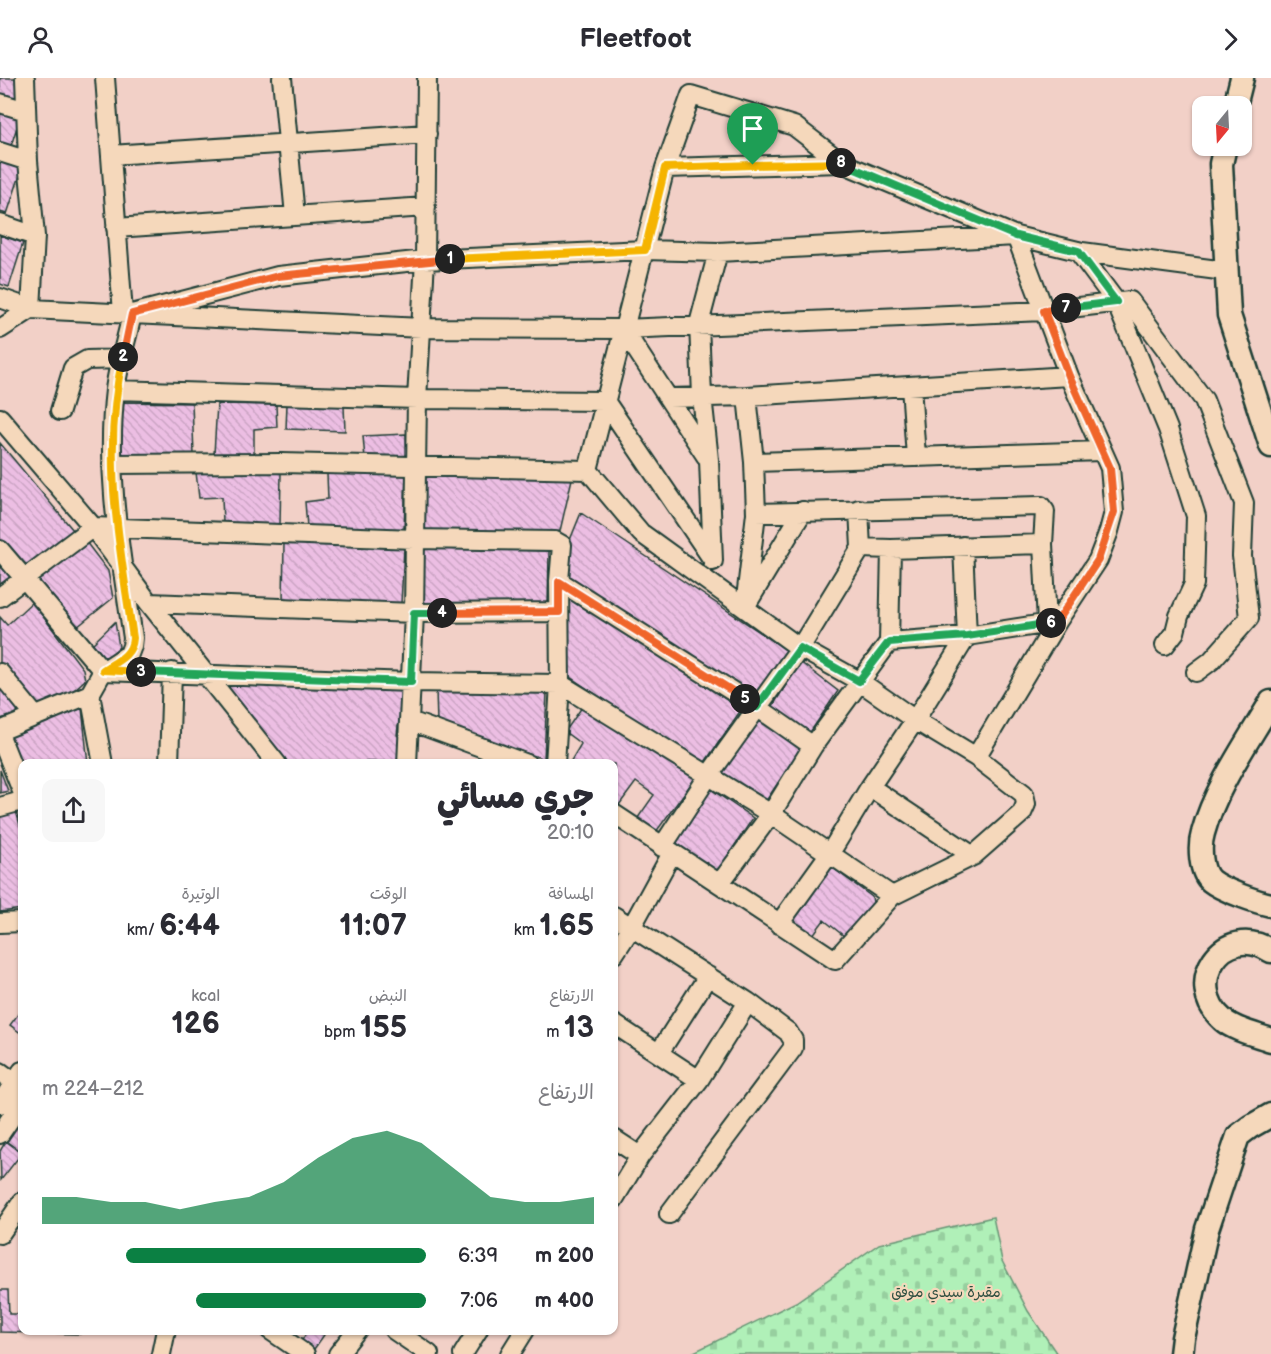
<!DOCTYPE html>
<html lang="ar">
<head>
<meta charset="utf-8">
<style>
  body { margin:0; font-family:"Balsamiq Sans","Playpen Sans Arabic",sans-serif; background:#f7f7f7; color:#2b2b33; direction:rtl; height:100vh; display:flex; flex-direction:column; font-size:22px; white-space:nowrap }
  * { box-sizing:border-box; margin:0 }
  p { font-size:20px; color:#7c7c81 }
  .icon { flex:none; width:33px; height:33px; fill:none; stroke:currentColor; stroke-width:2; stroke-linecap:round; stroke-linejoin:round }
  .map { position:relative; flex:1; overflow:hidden; direction:ltr }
  .sheet { position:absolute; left:18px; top:681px; width:600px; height:576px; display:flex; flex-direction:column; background:#fff; border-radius:12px; box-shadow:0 2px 4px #0004; direction:rtl }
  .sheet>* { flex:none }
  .needle { width:39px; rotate:198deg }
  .controls { position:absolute; left:1192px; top:18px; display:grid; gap:12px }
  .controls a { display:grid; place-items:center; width:60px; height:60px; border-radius:12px; background:#fff; box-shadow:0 2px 4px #0004; font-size:30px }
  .pin { position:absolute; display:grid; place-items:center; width:51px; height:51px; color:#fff; margin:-62px -26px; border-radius:50% 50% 50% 0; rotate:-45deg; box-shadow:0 0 6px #0007 }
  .pin .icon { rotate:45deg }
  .km { position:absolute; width:30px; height:30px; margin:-15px; border-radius:50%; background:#222; color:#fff; font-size:16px; line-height:30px; text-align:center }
  .round { display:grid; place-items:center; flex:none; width:63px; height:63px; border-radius:12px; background:#f7f7f7 }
  .summary { display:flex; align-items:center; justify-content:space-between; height:102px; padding:0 24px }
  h1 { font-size:33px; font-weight:800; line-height:45px }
  .stats { display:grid; grid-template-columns:repeat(3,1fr); gap:9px; height:102px; padding:6px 24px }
  .stats div { display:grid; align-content:center }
  .stats b { font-size:30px; font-weight:800 }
  .stats small { font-size:16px; font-weight:400 }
  .stats p { font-size:16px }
  .chart { height:168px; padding:12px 24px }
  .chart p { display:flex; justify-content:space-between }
  .chart svg { width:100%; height:108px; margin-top:6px; fill:#0b8043; opacity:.7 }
  ul { padding:0 24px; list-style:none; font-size:20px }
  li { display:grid; grid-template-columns:96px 72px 1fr; align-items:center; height:45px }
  li i { height:15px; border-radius:8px; background:#0b8043 }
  header { display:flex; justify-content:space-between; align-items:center; height:78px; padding:0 24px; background:#fff; font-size:27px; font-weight:800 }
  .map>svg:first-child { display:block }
  .cemetery { fill:url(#cemetery-stones); stroke:#689676; stroke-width:1.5 }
  .building { fill:url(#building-back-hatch); stroke:#1f3d34; stroke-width:1.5 }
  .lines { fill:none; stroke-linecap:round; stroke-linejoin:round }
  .minor-casing { stroke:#1f3d34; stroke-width:22 }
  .major-casing { stroke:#1f3d34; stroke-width:27 }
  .minor { stroke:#f5d8bb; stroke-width:18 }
  .major { stroke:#f5d8bb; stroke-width:22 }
  .split-1-casing { stroke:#fff; stroke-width:12 }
  .split-2-casing { stroke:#fff; stroke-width:12 }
  .split-3-casing { stroke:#fff; stroke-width:12 }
  .split-4-casing { stroke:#fff; stroke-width:12 }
  .split-5-casing { stroke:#fff; stroke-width:12 }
  .split-6-casing { stroke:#fff; stroke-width:12 }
  .split-7-casing { stroke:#fff; stroke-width:12 }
  .split-8-casing { stroke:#fff; stroke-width:12 }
  .split-9-casing { stroke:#fff; stroke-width:12 }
  .split-1 { stroke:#f5b400; stroke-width:8 }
  .split-2 { stroke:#f0652b; stroke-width:8 }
  .split-3 { stroke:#f5b400; stroke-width:8 }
  .split-4 { stroke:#22a559; stroke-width:8 }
  .split-5 { stroke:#f0652b; stroke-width:8 }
  .split-6 { stroke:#22a559; stroke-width:8 }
  .split-7 { stroke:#f0652b; stroke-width:8 }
  .split-8 { stroke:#22a559; stroke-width:8 }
  .split-9 { stroke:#f5b400; stroke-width:8 }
  .labels { text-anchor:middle; stroke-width:4.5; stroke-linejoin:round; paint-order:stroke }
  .park-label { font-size:15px; fill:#2e4f41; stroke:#f5d8bb }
</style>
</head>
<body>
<header><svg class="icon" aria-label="forward" viewBox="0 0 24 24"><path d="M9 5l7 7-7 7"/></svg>Fleetfoot<svg class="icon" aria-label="person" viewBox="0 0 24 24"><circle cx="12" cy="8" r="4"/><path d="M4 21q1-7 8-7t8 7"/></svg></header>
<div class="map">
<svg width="1271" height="1276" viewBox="0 0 1271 1276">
  <defs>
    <pattern id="cemetery-stones" width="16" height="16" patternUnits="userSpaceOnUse" patternTransform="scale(1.5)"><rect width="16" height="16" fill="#b0f0b8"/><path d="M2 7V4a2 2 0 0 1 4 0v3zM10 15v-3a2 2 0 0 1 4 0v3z" fill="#97cf9f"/></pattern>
    <pattern id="building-back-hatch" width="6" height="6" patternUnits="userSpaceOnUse" patternTransform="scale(1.5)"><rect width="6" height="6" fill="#ecbee3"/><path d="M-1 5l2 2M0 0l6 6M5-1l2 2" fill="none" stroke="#caa4c3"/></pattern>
  </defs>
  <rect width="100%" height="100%" fill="#f2d0c7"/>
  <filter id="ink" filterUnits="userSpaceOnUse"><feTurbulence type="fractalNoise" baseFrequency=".0167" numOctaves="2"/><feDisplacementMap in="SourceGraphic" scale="12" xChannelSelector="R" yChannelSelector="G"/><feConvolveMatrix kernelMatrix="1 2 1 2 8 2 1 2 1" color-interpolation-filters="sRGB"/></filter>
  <g filter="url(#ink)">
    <path class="cemetery" d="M993,1139L1002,1183L1028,1233L1057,1276H690L796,1224L879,1166Z"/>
    <path class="building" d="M0,0H18L19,25L0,18Z
      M0,33L20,39L11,68L0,64Z
      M0,80L23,88L7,136L0,134Z
      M0,157L23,165L9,209L0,206Z
      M117,324L192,325L194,377L121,376Z
      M217,326L276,327L277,349L254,351V378L214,376Z
      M287,326L344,328L345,353L286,351Z
      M406,356L407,381H365L363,358Z
      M0,365L73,452L23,490L0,463Z
      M196,394L281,395L280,447L223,445L222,419L199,420Z
      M327,396H406L404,451L307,449L305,424L328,421Z
      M423,396L572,401L560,453L419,454Z
      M581,435L788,573L754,619L565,496L570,462Z
      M86,464L108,493L113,520L77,549L35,500Z
      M284,465L404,469L401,526L283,522Z
      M418,469L549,473L548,526H418Z
      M0,485L12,499L0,508Z
      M567,521L591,528L741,632L703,687L571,600L566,591Z
      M32,524L83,591L85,602L64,621L34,630L0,586V539L7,547Z
      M115,544L119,569L103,584L90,568Z
      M800,584L838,613L809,656L771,631Z
      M230,606L402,612V647L398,648L397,657L401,660L400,683L288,686L227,612Z
      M0,608L19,631L15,637L0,641Z
      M436,611L547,614L544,681L437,645Z
      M584,626L696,699L653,758L635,744L654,717L636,704L616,731L614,729V686H569L581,666L565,654Z
      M82,630L88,686H22V694L8,655Z
      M755,639L801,670L762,729L715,698Z
      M0,692L8,713L0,715Z
      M709,710L753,740L717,794L672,766Z
      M16,733L22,754V831L0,834V737Z
      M830,788L872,819L874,829L844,858L824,842L810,861L789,845Z
      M22,931V956L10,947Z
      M22,1039V1075L6,1063Z
      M6,1063L22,1075L1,1102L0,1073Z
      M0,1212H8L9,1236H22V1252H80V1256L0,1254Z
      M308,1252H317L324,1257L312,1274L300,1266Z"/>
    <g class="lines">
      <g class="minor-casing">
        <path id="minor" d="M25,0L28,83L35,158L31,231
          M105,0L123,235
          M282,0L295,138
          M0,25L26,33
          M0,74L28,83
          M111,77L427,56
          M665,90L842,85
          M0,146L35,158
          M116,150L426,129
          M1078,173L1116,224L1168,351L1196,438L1194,506L1179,538L1175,554L1165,567
          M0,220L31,231L132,236L278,198L425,182L645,172L718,174L1016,158L1069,298L1110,390L1114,434L1109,453L1098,482L1057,544L976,679
          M0,251L31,231
          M623,251L706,378
          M911,308L916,379
          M115,312L417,321L605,323L713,482
          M747,318L754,384L756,435L745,529L803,433
          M668,320L747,318L1069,298
          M60,333L73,290L87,282L122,281
          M0,340L93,449L149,525L277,686
          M754,384L1102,373
          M112,386L281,385L588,392L641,455L800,570L859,603L915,642L976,679L1024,716L1026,726L1022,735L973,778L892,818L835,882L614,736
          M588,392L665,90L691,17L794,48L842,85L1016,158L1082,174L1225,193
          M756,435L1041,428L1045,433L1043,466L1047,545
          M861,470L891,471L1043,466
          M0,472L103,593L411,604L560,606L771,736L892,818
          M713,483L709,382L702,318L699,246L718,174
          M559,503L757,629L813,668
          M0,519L93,449L414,461L555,463L562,467L559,503L560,606L555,686
          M149,525L414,535L559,534
          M889,564L967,558L1057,544
          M0,595L35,638
          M90,616L103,686
          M410,643L527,686
          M0,653L90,616L103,593L129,576L132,568L133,560C121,478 105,396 115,312C118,287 127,261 132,236L422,250L623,251L1044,233L1130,223L1204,322L1244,425L1242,478L1249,540L1211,583L1196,594
          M0,658L22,713
          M169,686L172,594
          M407,686L414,535L417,321L425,182L427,0
          M870,709L973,778
          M0,729L22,723
          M662,769L709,697L800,570L861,470L859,431
          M720,805L771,736L813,668L889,564L891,471
          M614,838L748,924L788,954L793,962V970L669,1136
          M0,845L22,844
          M779,846L830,775L870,709L915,642L967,558L963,468
          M614,876L631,850L672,775
          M614,946L699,1002
          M659,975L708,898
          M0,994L22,1010
          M0,1026L22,993
          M0,1056L22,1024
          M614,1061L640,1078
          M614,1121L640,1078L699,1002L748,924
          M0,1156L22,1124
          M270,1252L305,1276
          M394,1252L429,1276
          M161,1276L166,1252
          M338,1276L357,1252
          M463,1276L478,1252
          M510,1276L525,1252"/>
      </g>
      <g class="major-casing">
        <path id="major" d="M1235,28L1242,0
          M1225,68L1221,86L1229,237L1271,368
          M1271,624C1247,665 1215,710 1203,755C1199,768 1200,794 1211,803C1222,812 1257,824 1271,827
          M1271,873C1223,842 1182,906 1223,942C1234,952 1257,957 1271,962
          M1181,1276L1183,1260L1207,1151L1238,1058L1250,1049L1271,1037"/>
      </g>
      <use href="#minor" class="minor"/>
      <use href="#major" class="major"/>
    </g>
  </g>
  <g class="lines" filter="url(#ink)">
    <g class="split-1-casing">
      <path id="split-1" d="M450,181L645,172L665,90L753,87"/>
    </g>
    <g class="split-2-casing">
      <path id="split-2" d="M123,279L132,236L278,198L450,181"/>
    </g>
    <g class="split-3-casing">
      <path id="split-3" d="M123,279C101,375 119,464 133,560C132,578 117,583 103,592L141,594"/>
    </g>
    <g class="split-4-casing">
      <path id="split-4" d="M141,594L411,604L414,535H442"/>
    </g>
    <g class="split-5-casing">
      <path id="split-5" d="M442,535L559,534V504L745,621"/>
    </g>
    <g class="split-6-casing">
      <path id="split-6" d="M745,621L757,629L800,570L859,603L889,564L967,558L1051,545"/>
    </g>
    <g class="split-7-casing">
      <path id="split-7" d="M1051,545L1057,544L1098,482L1114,434L1110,390L1069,298L1044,233L1066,230"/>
    </g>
    <g class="split-8-casing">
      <path id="split-8" d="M841,85L1016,158L1078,173L1116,224L1066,230"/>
    </g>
    <g class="split-9-casing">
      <path id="split-9" d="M753,87L841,85"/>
    </g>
    <use href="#split-1" class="split-1"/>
    <use href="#split-2" class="split-2"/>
    <use href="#split-3" class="split-3"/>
    <use href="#split-4" class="split-4"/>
    <use href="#split-5" class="split-5"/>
    <use href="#split-6" class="split-6"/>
    <use href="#split-7" class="split-7"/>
    <use href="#split-8" class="split-8"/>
    <use href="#split-9" class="split-9"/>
  </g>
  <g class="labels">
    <g class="park-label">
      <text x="946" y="1219">مقبرة سيدي موفق</text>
    </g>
  </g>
</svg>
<div class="controls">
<a><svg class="needle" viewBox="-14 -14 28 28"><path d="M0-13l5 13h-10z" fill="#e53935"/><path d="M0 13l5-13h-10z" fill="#7c7c81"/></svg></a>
</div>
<div class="pin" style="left:753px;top:87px;background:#1e9e55"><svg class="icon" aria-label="arrive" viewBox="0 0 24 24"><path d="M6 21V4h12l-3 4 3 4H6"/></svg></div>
<b class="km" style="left:450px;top:181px">1</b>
<b class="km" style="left:123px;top:279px">2</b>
<b class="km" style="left:141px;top:594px">3</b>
<b class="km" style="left:442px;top:535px">4</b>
<b class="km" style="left:745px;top:621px">5</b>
<b class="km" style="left:1051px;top:545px">6</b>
<b class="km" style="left:1066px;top:230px">7</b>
<b class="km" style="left:841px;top:85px">8</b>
<section class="sheet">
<div class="summary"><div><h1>جري مسائي</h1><p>20:10</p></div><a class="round"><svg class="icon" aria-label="share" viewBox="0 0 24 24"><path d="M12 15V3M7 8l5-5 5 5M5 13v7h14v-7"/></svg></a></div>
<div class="stats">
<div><p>المسافة</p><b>1.65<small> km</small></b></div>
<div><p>الوقت</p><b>11:07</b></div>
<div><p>الوتيرة</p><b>6:44<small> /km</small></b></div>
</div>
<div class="stats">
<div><p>الارتفاع</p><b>13<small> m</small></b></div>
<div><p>النبض</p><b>155<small> bpm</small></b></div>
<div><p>kcal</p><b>126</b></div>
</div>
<div class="chart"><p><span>الارتفاع</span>212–224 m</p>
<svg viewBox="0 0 160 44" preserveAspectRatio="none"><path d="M0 44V33L10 33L20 35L30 35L40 38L50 35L60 33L70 27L80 17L90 9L100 6L110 11L120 22L130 33L140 35L150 35L160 33V44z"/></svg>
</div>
<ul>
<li><b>200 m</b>6:39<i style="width:78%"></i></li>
<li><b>400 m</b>7:06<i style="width:60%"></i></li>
</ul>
</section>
</div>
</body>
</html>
